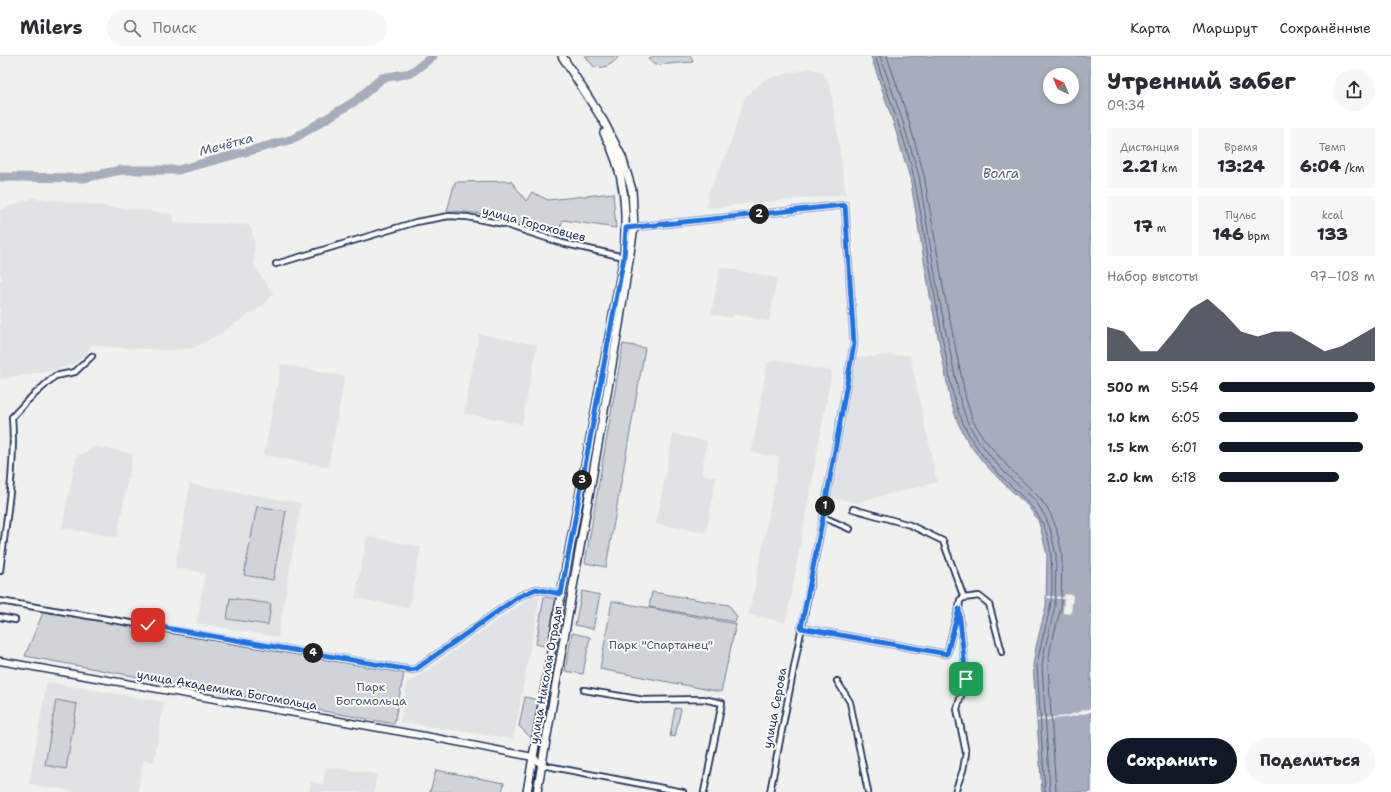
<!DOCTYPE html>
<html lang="ru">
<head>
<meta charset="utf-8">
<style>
  body { margin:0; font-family:"Shantell Sans",sans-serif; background:#f7f7f7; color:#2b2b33; height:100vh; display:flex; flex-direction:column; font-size:15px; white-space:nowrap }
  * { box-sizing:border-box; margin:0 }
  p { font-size:13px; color:#7c7c81 }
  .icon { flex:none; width:22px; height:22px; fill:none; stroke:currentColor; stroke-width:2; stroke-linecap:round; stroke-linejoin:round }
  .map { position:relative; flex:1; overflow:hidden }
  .panel { display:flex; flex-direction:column; background:#fff; width:300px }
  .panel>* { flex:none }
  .needle { width:26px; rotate:316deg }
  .controls { position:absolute; left:1043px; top:12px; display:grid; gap:8px }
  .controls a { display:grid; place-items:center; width:36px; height:36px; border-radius:50%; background:#fff; box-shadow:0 2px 6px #0003; font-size:20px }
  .pin { position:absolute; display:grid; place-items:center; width:34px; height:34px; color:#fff; margin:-17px; border-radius:8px; box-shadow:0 2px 6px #0006 }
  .km { position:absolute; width:20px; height:20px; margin:-10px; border-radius:50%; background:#222; color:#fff; font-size:11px; line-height:20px; text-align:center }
  .round { display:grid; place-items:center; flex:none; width:42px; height:42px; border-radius:21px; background:#f7f7f7 }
  .summary { display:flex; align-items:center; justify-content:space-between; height:68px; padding:0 16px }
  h1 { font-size:22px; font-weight:800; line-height:30px }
  .figures { display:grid; grid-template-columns:repeat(3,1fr); gap:6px; height:68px; padding:4px 16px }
  .figures div { display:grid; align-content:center; border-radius:0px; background:#f7f7f7; text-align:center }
  .figures b { font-size:17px; font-weight:800 }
  .figures small { font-size:11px; font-weight:400 }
  .figures p { font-size:11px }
  .chart { height:112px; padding:8px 16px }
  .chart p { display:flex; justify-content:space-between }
  .chart svg { width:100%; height:72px; margin-top:4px; fill:#111827; opacity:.7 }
  .button { display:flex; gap:8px; margin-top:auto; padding:8px 16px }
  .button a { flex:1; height:46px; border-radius:24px; background:#111827; color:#fff; font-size:16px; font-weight:800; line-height:46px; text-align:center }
  .button a+a { background:#f7f7f7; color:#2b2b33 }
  ul { padding:0 16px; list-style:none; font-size:13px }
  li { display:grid; grid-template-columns:64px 48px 1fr; align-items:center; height:30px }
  li i { height:10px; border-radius:5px; background:#111827 }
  header { display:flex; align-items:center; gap:24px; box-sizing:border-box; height:56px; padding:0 20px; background:#fff; border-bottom:1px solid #e1e1e2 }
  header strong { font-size:19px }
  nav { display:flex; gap:22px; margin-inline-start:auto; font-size:14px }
  .search { width:280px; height:36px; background:#f7f7f7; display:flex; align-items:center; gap:10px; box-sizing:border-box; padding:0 14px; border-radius:22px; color:#7c7c81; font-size:15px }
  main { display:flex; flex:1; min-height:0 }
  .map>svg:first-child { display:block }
  .built { fill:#e0e2e3 }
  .green { fill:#d0d3d8; stroke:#76819b }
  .water { fill:#a7adbd; stroke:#6f7b97; fill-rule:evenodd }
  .pier { fill:#f0f0ee }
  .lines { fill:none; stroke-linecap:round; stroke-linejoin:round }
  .shore { stroke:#536184; stroke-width:1 }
  .river { stroke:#a7adbd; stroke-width:9 }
  .street-casing { stroke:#1b2f5e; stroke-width:8 }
  .secondary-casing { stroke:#1b2f5e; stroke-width:9 }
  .primary-casing { stroke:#1b2f5e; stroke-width:10 }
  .street { stroke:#fdfcf7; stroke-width:4.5 }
  .secondary { stroke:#fdfcf7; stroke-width:6 }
  .primary { stroke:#fdfcf7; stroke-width:7 }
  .route-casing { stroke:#fff; stroke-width:8 }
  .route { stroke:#1a73e8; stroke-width:5 }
  .labels { text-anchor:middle; stroke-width:4; stroke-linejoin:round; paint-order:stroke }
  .street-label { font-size:12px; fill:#1b2f5e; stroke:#fdfcf7 }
  .park-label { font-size:12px; fill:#48587c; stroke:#fdfcf7 }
  .water-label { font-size:13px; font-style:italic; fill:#4c5b7f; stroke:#fdfcf7 }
</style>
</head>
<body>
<header>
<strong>Milers</strong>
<div class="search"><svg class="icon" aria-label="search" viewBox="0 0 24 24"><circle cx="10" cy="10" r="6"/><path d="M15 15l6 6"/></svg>Поиск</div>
<nav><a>Карта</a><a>Маршрут</a><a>Сохранённые</a></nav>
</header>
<main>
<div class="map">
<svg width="1091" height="736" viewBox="0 0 1091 736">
  <rect width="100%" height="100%" fill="#f0f0ee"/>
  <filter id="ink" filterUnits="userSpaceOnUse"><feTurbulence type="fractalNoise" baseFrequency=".025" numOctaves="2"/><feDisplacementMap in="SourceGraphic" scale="8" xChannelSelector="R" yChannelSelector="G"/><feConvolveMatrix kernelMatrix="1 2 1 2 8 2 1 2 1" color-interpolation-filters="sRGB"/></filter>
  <g filter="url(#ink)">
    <path class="built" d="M810,12L819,15L827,21L830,28L846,138L707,152L708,138L728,95L745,41L766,23Z
      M33,142L172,158L174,166L248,169L252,175L254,186V210L273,238L263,249L223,276L193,292L168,294L107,291L92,288L85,299L75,307L54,314L0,323V225L3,224L0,215V154Z
      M720,211L777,222L769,265L733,258L732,262L711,258Z
      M479,278L537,289L522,368L464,357Z
      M910,299L937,426L858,446L831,442L857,301Z
      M776,304L832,315L786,566L749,559L780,401L752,396L767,307Z
      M281,308L345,320L328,411L264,399Z
      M673,378L707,385L701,418L716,421L706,477L656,468Z
      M96,390L133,398L117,481L62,472L76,401Z
      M190,428L301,447L278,581L197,567L205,517L175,512Z
      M367,480L421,491L409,552L355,542Z
      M533,540L540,541L513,683L400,666L407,628Z
      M47,626L164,646L154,706L143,704L138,736H79L29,728Z
      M326,711L377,718L374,736H309L311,726L323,728Z"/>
    <path class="green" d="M585,0H619C612,9 605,13 594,11Z
      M654,0H691L693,6L655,9L648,3Z
      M511,125L526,145L532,136L548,144L613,137L616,172L563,164L557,179C520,167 486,155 447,155L455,126Z
      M623,288L645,292L606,511L585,507Z
      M257,450L286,455L273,524L244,519Z
      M582,535L600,539L593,573L575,569Z
      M652,536L729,549L737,561L735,566L649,551Z
      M544,541L557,543L548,591L536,588Z
      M230,542L271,548L268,569L227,563Z
      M612,545L736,568L721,636L600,613Z
      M44,554L404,617L394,668L25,600Z
      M572,577L590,581L583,618L565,615Z
      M525,641L539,644L532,683L519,670Z
      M56,644L77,648L66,713L45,709Z
      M675,652L681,653L675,681L670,680Z
      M436,714L504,727L502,736H430Z"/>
    <path class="water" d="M871,0H1091V736H1042L1033,609L1036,591L1046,550L1047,499L1041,474L1038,464L1028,450L999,423L984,407L969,388L959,369L951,347L930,239L910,122L893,66ZM1050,19H1072V41H1050Z"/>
    <path class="pier" d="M1065,538L1073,539L1071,558L1063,557L1064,543L1047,542V540L1064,541Z
      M1091,652V656L1071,661L1037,665V663L1066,660Z"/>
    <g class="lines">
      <path class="shore" d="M875,0C888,41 905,80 914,122C925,177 933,234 944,290C948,309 950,329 956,348C964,376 981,400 1002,421C1028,447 1047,459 1051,499C1052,516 1053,536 1050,552C1046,571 1040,590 1037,609L1045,736
        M880,0L902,63L919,120L938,237L960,344L967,365L977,383L991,401L1005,417L1035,444L1045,460L1050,472L1056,499L1055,550L1045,592L1042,609L1050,736
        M887,0L908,62L924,119L944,236L966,343L972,363L982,380L996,397L1010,413L1039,441L1050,457L1056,471L1062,498L1061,551L1050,594L1048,610L1056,736"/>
      <path class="river" d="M0,121L83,122L121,114H178L293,83L357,44L382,22L411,17L433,0"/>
      <g class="street-casing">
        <path id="street" d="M626,172L845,149L854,288L823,461L770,736
          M276,208L416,166L449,160L467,161L504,168L562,187L624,201
          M853,453L910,469L943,485L964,542
          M823,461L850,473
          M0,515C6,465 16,410 12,361L27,345L55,320L75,316L92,300
          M964,542L979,540L989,548L1002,596
          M0,545L410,614L416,613L518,541L536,533L561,538
          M0,561L15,564
          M801,572L947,598L958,555
          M837,625L850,646L868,736
          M584,634L644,644L703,643L722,647L704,736
          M542,709L683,736
          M955,736L963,714L966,697L957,653L966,623L959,553L960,544L964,542"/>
      </g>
      <g class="secondary-casing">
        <path id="secondary" d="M0,605L436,682L533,701L542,709"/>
      </g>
      <g class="primary-casing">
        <path id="primary" d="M527,736L561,538L624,201C627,156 626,117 604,77
          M537,736L619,269L634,171L632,134L622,101L604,66L562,0"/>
      </g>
      <use href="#street" class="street"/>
      <use href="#secondary" class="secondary"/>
      <use href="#primary" class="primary"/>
    </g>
  </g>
  <g class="lines" filter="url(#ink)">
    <g class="route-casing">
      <path id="route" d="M148,569L410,614L416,613L518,541L536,533L561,538L624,201L626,172L845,149L854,288L823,461L801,572L947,598L959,553L966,623"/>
    </g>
    <use href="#route" class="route"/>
  </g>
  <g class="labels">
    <g class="street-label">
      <text transform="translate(534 168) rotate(15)" y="4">улица Гороховцев</text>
      <text transform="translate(546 619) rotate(-80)" y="4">улица Николая Отрады</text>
      <text transform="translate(227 634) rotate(10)" y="4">улица Академика Богомольца</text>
      <text transform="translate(775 652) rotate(-79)" y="4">улица Серова</text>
    </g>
    <g class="park-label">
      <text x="661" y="593">Парк "Спартанец"</text>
      <text x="371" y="635">Парк<tspan x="371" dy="14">Богомольца</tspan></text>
    </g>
    <g class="water-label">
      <text transform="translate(226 88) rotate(-15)" y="5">Мечётка</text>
      <text x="1001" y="122">Волга</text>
    </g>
  </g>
</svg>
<div class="controls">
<a><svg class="needle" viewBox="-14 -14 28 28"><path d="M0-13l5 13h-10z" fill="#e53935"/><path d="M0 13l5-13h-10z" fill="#7c7c81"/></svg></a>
</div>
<div class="pin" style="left:966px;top:623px;background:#1e9e55"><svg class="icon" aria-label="arrive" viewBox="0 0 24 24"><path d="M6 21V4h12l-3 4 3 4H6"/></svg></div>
<div class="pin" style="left:148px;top:569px;background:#d93025"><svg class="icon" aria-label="check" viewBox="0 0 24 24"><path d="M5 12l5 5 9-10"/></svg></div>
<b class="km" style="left:825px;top:450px">1</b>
<b class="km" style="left:759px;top:158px">2</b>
<b class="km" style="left:582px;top:424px">3</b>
<b class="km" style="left:313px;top:597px">4</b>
</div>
<section class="panel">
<div class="summary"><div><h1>Утренний забег</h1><p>09:34</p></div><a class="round"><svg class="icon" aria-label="share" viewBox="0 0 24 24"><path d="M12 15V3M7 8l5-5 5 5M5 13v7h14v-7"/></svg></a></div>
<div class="figures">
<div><p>Дистанция</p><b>2.21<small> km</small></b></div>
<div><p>Время</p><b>13:24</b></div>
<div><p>Темп</p><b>6:04<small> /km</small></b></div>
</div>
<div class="figures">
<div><b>17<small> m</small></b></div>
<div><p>Пульс</p><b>146<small> bpm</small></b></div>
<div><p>kcal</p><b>133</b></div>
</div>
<div class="chart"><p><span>Набор высоты</span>97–108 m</p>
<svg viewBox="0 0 160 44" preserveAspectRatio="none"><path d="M0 44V23L10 26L20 38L30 38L40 26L50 12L60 6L70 15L80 26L90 29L100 26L110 26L120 32L130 38L140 35L150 29L160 23V44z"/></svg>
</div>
<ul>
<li><b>500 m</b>5:54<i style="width:100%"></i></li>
<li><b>1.0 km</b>6:05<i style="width:89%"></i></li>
<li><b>1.5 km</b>6:01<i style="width:92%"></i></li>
<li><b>2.0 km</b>6:18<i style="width:77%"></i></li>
</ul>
<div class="button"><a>Сохранить</a><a>Поделиться</a></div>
</section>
</main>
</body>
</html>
